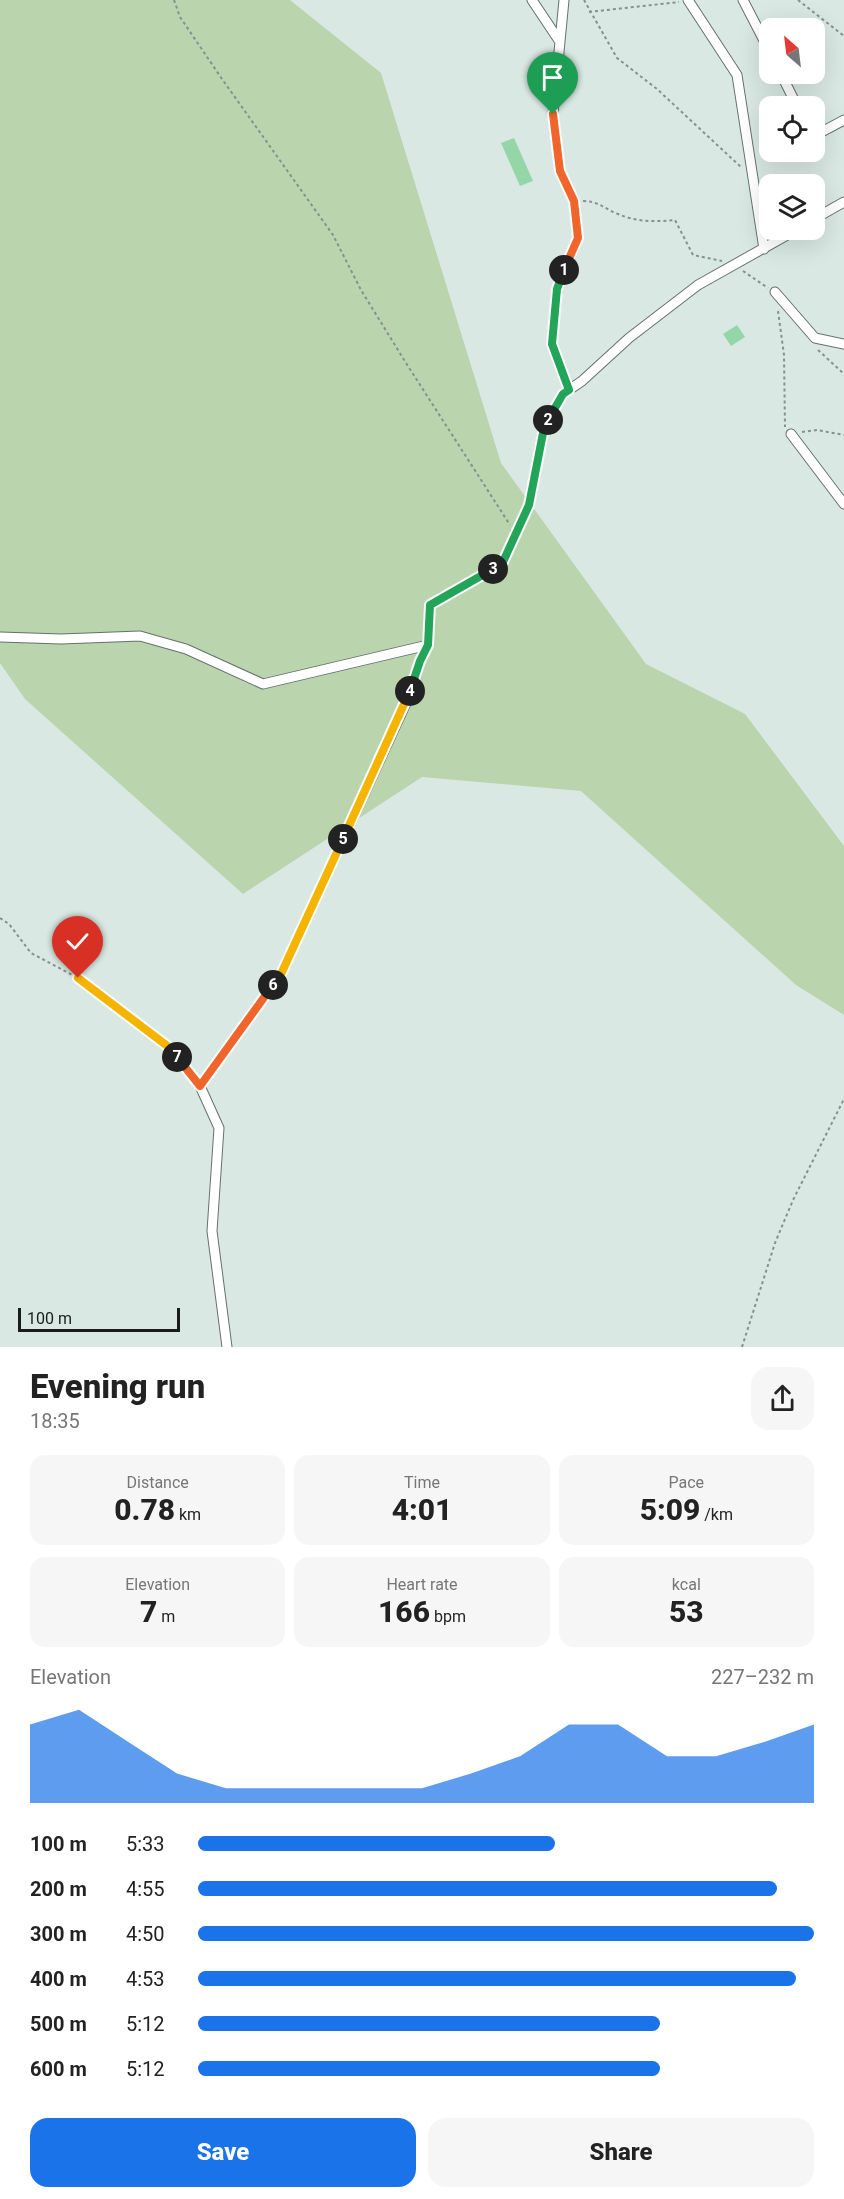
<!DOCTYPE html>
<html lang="en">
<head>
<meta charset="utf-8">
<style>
  body { margin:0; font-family:Roboto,sans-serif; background:#f6f6f6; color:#222; height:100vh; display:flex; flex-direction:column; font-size:22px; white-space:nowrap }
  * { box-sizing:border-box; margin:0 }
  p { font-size:20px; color:#767676 }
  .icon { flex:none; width:33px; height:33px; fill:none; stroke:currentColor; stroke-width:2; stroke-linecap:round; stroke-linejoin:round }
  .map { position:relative; height:1347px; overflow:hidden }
  .sheet { display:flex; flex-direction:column; background:#fff; flex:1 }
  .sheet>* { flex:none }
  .needle { width:39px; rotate:332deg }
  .tools { position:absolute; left:759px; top:18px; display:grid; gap:12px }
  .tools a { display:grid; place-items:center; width:66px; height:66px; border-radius:12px; background:#fff; box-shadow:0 6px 24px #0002; font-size:30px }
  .scale { position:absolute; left:18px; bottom:15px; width:162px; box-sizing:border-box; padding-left:6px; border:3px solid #181d1b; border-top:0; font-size:16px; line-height:21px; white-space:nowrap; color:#181d1b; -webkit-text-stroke:4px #d9e8e3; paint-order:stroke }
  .pin { position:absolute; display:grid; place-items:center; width:51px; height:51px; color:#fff; margin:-62px -26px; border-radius:50% 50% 50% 0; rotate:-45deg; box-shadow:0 0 6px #0007 }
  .pin .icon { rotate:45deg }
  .km { position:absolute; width:30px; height:30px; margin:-15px; border-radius:50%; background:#222; color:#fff; font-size:16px; line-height:30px; text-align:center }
  .round { display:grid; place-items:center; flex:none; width:63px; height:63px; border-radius:18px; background:#f6f6f6 }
  .head { display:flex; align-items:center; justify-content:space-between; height:102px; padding:0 30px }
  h1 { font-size:33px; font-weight:800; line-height:45px }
  .stats { display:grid; grid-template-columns:repeat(3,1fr); gap:9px; height:102px; padding:6px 30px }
  .stats div { display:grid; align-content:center; border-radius:15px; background:#f6f6f6; text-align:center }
  .stats b { font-size:30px; font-weight:800 }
  .stats small { font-size:16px; font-weight:400 }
  .stats p { font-size:16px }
  .chart { height:168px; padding:12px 30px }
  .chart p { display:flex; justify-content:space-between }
  .chart svg { width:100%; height:108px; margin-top:6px; fill:#1a73e8; opacity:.7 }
  .action { display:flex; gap:12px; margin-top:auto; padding:12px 30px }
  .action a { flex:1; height:69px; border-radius:18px; background:#1a73e8; color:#fff; font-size:24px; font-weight:800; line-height:69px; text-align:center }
  .action a+a { background:#f6f6f6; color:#222 }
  ul { padding:0 30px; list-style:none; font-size:20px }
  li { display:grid; grid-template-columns:96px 72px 1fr; align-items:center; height:45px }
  li i { height:15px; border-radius:8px; background:#1a73e8 }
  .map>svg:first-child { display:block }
  .green { fill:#bad4ae }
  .building { fill:#95d6a9 }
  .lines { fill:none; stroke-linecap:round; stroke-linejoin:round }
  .minor-casing { stroke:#64716d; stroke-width:11 }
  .path { stroke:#86908d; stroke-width:2; stroke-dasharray:3 3; stroke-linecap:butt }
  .minor { stroke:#fff; stroke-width:9 }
  .split-1-casing { stroke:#fff; stroke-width:12 }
  .split-2-casing { stroke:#fff; stroke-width:12 }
  .split-3-casing { stroke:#fff; stroke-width:12 }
  .split-4-casing { stroke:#fff; stroke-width:12 }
  .split-5-casing { stroke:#fff; stroke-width:12 }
  .split-6-casing { stroke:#fff; stroke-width:12 }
  .split-7-casing { stroke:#fff; stroke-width:12 }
  .split-8-casing { stroke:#fff; stroke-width:12 }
  .split-1 { stroke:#f0652b; stroke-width:8 }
  .split-2 { stroke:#22a559; stroke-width:8 }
  .split-3 { stroke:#22a559; stroke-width:8 }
  .split-4 { stroke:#22a559; stroke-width:8 }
  .split-5 { stroke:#f5b400; stroke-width:8 }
  .split-6 { stroke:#f5b400; stroke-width:8 }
  .split-7 { stroke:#f0652b; stroke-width:8 }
  .split-8 { stroke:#f5b400; stroke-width:8 }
</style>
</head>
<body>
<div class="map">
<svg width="844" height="1347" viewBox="0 0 844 1347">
  <rect width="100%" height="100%" fill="#d9e8e3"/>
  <path class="green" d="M0,0H290L381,73L501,463L646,664L745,714L844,846V1015L796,985L581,791L422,777L243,894L25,699L0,663Z"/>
  <path class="building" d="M514,138L533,181L520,186L501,143Z
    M737,325L745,337L731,346L723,334Z"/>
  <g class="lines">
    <g class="minor-casing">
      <path id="minor" d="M532,0L560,42
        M564,0L553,114L560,171L574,201L578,238L557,289L552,344L569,390
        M688,0L737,75L764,249
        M743,0L770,52
        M781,74L797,106
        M814,136L844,120
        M814,219L844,202
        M775,292L815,338L844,344
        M791,434L844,504
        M0,637L61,639L140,636L186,649L263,684L428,645
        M227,1347L212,1231L219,1128L200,1086L281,974L407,701L420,661L428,645L430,605L502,564L529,505L544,427L563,394L582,381L629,338L698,285L796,230"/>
    </g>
    <path class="path" d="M174,0L180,17L222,79L333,235L361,290L406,363L510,525
      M584,0L617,58L657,89L742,168
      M798,0L844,36
      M589,12L679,2
      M583,201C598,201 605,209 618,214C636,222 656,222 675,220L693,255L722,261
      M743,271L768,288
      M778,311L784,355L785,427
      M818,350L844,374
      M802,432L817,430L844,435
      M0,918L9,924L31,953L78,978L170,1048L194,1079
      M742,1347L775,1243L793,1200L844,1099"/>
    <use href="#minor" class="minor"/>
  </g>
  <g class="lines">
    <g class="split-1-casing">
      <path id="split-1" d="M553,114L560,171L574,201L578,238L564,270"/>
    </g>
    <g class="split-2-casing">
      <path id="split-2" d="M548,420L563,394L569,390L552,344L557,289L564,270"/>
    </g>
    <g class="split-3-casing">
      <path id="split-3" d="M493,569L502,564L529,505L544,428L548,420"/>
    </g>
    <g class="split-4-casing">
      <path id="split-4" d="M410,691L420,661L428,645L430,605L493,569"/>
    </g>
    <g class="split-5-casing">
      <path id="split-5" d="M343,839L410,691"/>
    </g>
    <g class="split-6-casing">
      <path id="split-6" d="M273,985L281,974L343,839"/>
    </g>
    <g class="split-7-casing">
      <path id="split-7" d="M177,1057L200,1086L273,985"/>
    </g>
    <g class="split-8-casing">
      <path id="split-8" d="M78,978L170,1048L177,1057"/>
    </g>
    <use href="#split-1" class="split-1"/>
    <use href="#split-2" class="split-2"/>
    <use href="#split-3" class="split-3"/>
    <use href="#split-4" class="split-4"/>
    <use href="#split-5" class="split-5"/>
    <use href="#split-6" class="split-6"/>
    <use href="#split-7" class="split-7"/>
    <use href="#split-8" class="split-8"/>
  </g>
</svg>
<div class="tools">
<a><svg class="needle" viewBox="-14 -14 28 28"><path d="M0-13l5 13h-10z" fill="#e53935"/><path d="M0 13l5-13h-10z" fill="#767676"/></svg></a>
<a><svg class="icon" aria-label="locate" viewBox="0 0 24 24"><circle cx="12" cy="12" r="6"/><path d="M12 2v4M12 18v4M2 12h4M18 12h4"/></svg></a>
<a><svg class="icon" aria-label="layers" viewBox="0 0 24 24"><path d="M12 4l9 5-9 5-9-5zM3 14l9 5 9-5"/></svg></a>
</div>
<div class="scale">100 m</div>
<div class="pin" style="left:553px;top:114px;background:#1e9e55"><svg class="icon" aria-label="arrive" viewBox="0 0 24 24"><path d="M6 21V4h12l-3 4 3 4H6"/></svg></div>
<div class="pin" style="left:78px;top:978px;background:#d93025"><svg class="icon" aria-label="check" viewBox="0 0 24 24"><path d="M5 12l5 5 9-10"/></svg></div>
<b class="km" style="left:564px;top:270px">1</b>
<b class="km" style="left:548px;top:420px">2</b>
<b class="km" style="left:493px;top:569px">3</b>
<b class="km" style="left:410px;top:691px">4</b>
<b class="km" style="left:343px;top:839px">5</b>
<b class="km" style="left:273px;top:985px">6</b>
<b class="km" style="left:177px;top:1057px">7</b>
</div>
<section class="sheet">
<div class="head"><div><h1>Evening run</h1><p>18:35</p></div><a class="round"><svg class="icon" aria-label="share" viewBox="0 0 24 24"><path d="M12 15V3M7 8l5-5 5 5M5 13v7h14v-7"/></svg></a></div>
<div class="stats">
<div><p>Distance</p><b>0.78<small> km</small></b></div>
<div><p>Time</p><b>4:01</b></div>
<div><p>Pace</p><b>5:09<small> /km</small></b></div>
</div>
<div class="stats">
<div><p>Elevation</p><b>7<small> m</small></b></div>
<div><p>Heart rate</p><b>166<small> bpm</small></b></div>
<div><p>kcal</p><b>53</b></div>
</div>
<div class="chart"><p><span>Elevation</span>227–232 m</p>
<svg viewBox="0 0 160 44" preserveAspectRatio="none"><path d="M0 44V12L10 6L20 19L30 32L40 38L50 38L60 38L70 38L80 38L90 32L100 25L110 12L120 12L130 25L140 25L150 19L160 12V44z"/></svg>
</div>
<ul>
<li><b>100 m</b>5:33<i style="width:58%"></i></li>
<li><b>200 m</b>4:55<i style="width:94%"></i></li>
<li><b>300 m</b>4:50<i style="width:100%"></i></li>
<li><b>400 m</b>4:53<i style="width:97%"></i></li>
<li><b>500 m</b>5:12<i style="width:75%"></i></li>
<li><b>600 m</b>5:12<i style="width:75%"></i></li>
</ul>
<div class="action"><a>Save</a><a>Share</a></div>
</section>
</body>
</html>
